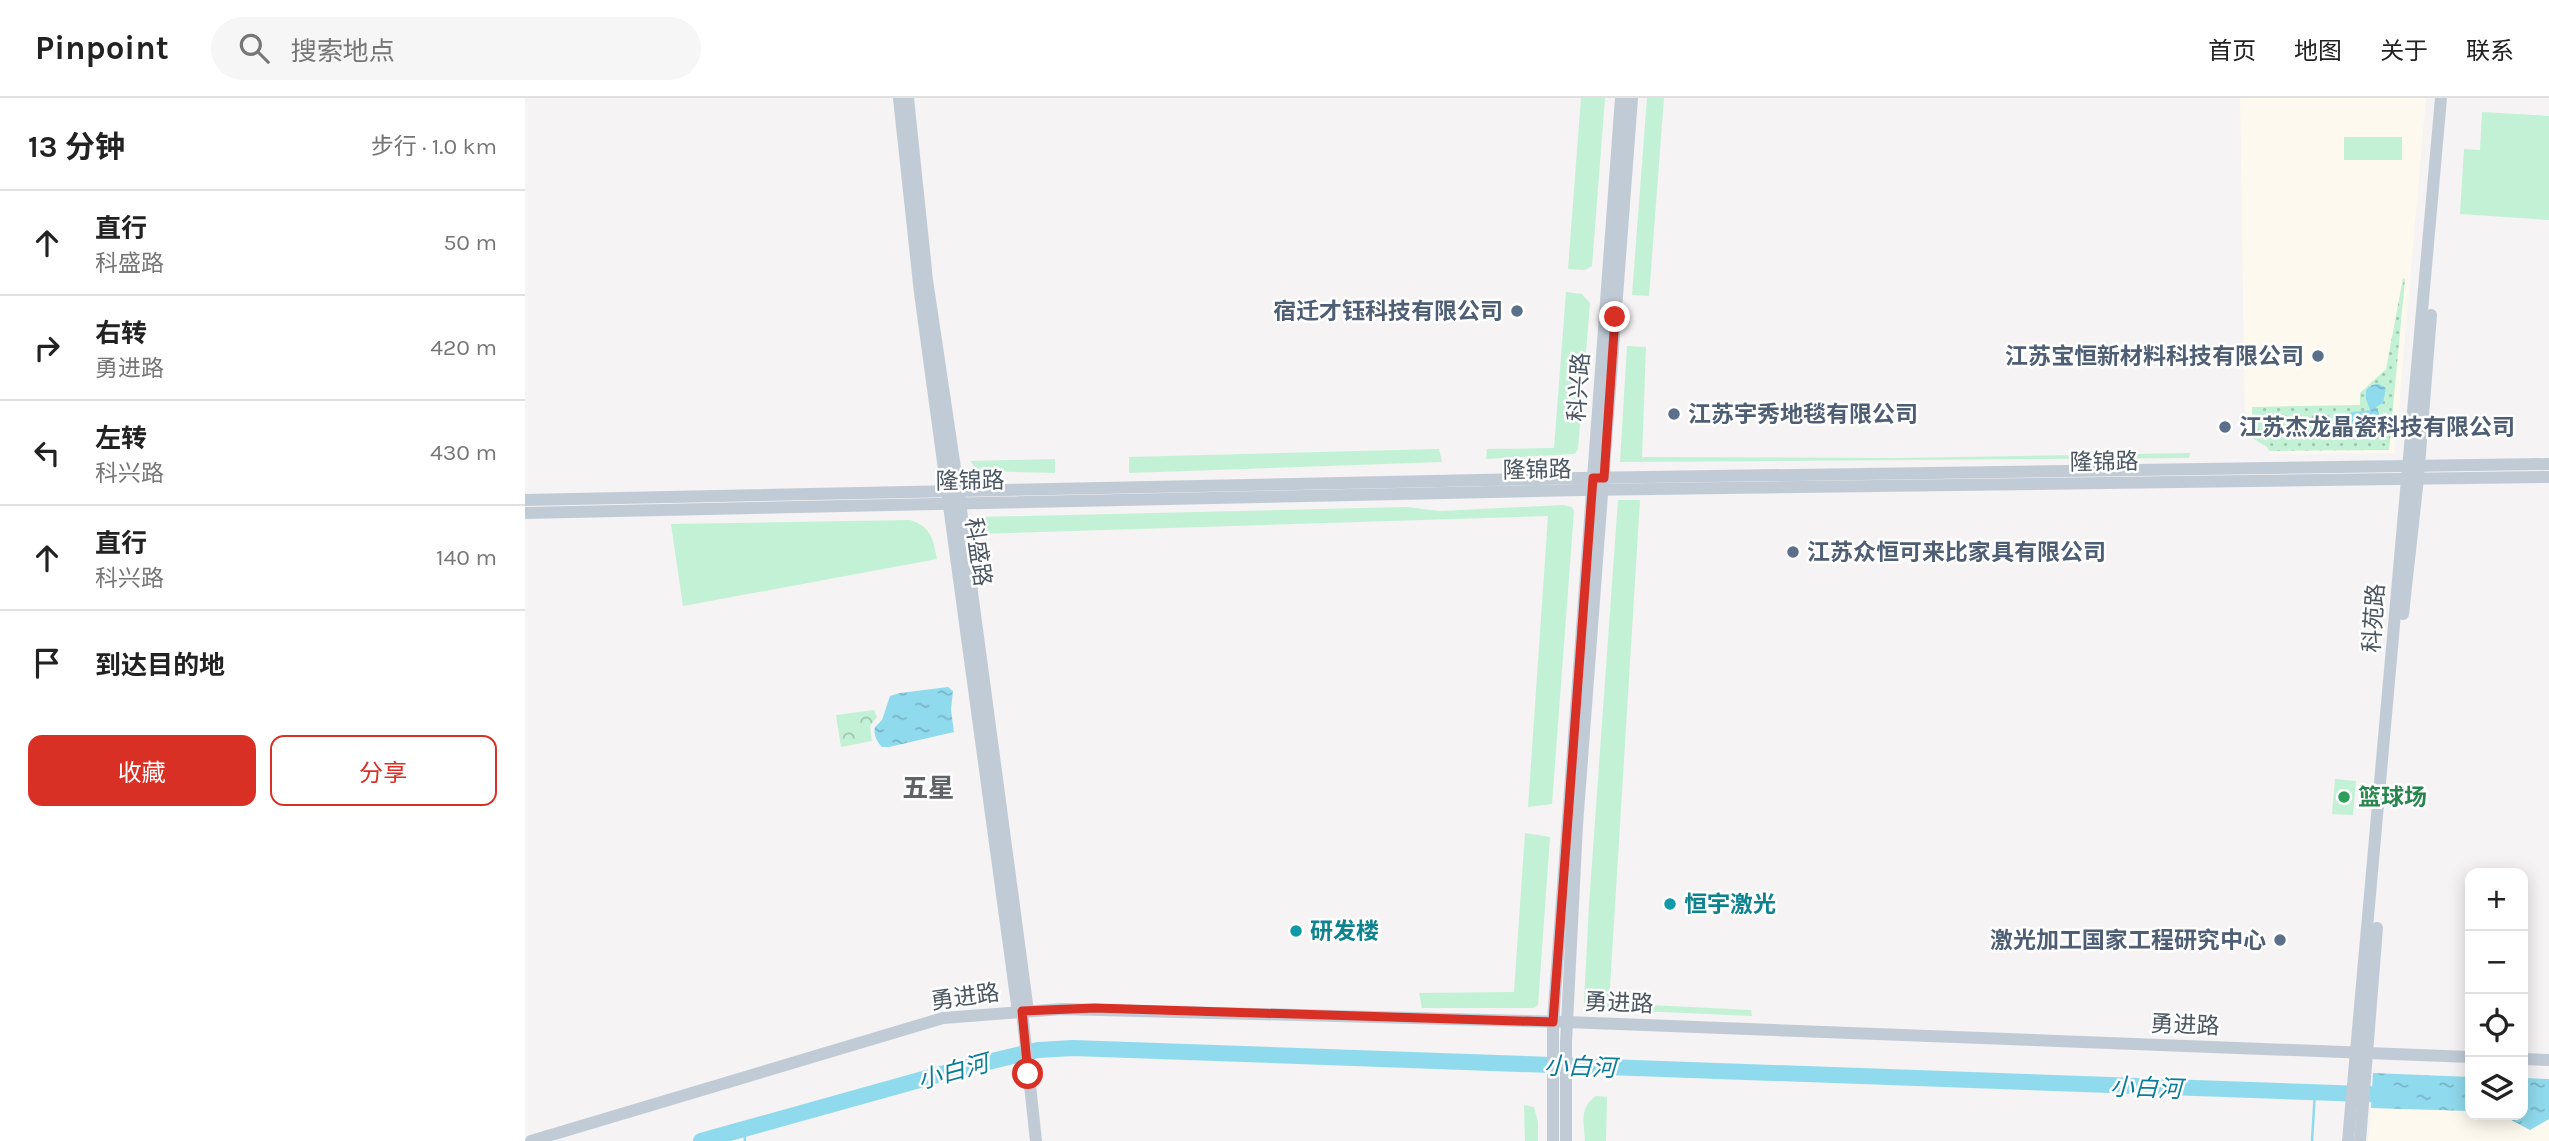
<!DOCTYPE html>
<html lang="zh">
<meta charset="utf-8">
<style>
body{margin:0;font-family:Karla,"Noto Sans SC",sans-serif;background:#f6f6f6;color:#222}
.controls{position:absolute;right:21px;bottom:21px;display:grid;overflow:hidden;border-radius:14px;box-shadow:0 4px 18px #0003}
.controls button{width:63px;height:63px;display:grid;place-items:center;padding:0;border:0;border-bottom:2px solid #e0e0e0;background:#fff;color:#222;font:35px sans-serif}
.stop{position:absolute;width:21px;height:21px;margin:-16px;border:5px solid #d93025;border-radius:50%;background:#fff}
.stop.end{background:#d93025;border-color:#fff;box-shadow:0 2px 7px #0008}
.list{margin:0;padding:0;list-style:none}
h2{display:flex;justify-content:space-between;align-items:center;height:91px;margin:0;padding:0 28px;font-size:30px}
h2 small{font-size:23px;font-weight:400;color:#767676}
.list li{display:grid;grid-template-columns:46px 1fr auto;gap:21px;align-items:center;box-sizing:border-box;height:105px;padding:0 28px;border-top:2px solid #e0e0e0}
.list b{display:block;font-size:26px;white-space:nowrap}
.list p{margin:0;font-size:23px;white-space:nowrap;color:#767676}
.list em{font-size:23px;font-style:normal;color:#767676}
.actions{display:flex;gap:14px;padding:21px 28px}
.actions a{flex:1;padding:16px 0;border:2px solid #d93025;border-radius:14px;text-align:center;font-size:24px;color:#d93025}
.actions .main{background:#d93025;color:#fff}
.icon{flex:none;width:38px;height:38px;fill:none;stroke:currentColor;stroke-width:2;stroke-linecap:round;stroke-linejoin:round}
.map{position:relative;flex:none;width:2024px;height:1043px;overflow:hidden}
header{display:flex;align-items:center;gap:42px;box-sizing:border-box;height:98px;padding:0 35px;background:#fff;border-bottom:2px solid #e0e0e0}
header strong{font-size:33px}
nav{display:flex;gap:38px;margin-inline-start:auto;font-size:24px}
.search{width:490px;height:63px;background:#f6f6f6;display:flex;align-items:center;gap:18px;box-sizing:border-box;padding:0 24px;border-radius:38px;color:#767676;font-size:26px}
main{display:flex}
aside{flex:1;background:#fff}
.map>svg:first-child{display:block}
.commercial{fill:#fdf9ef}
.grass{fill:#c3f1d5}
.park{fill:url(#park-crowns)}
.garden{fill:url(#garden-dots)}
.water{fill:url(#water-ripples)}
.lines{fill:none;stroke-linecap:round;stroke-linejoin:round}
.stream{stroke:#90daee;stroke-width:2.5}
.river{stroke:#90daee;stroke-width:16}
.secondary{stroke:#c1cbd6;stroke-width:12}
.route{stroke:#d93025;stroke-width:9}
.service-dot{fill:#5c6f8a;stroke:#fff;stroke-width:2.5}
.leisure-dot{fill:#2e9e5b;stroke:#fff;stroke-width:2.5}
.culture-dot{fill:#0f9aa8;stroke:#fff;stroke-width:2.5}
.labels{text-anchor:middle;dominant-baseline:central;stroke-width:5;stroke-linejoin:round;paint-order:stroke}
.service-label{font-size:23px;font-weight:bold;fill:#4e5e75;stroke:#fff;text-anchor:end}
.street-label{font-size:23px;fill:#4a5661;stroke:#fff}
.leisure-label{font-size:23px;font-weight:bold;fill:#27864d;stroke:#fff;text-anchor:start}
.culture-label{font-size:23px;font-weight:bold;fill:#0d838f;stroke:#fff;text-anchor:start}
.water-label{font-size:24px;font-style:italic;fill:#0c7c9b;stroke:#fff}
.quarter-label{font-size:26px;font-weight:bold;fill:#5f6368;stroke:#fff}
</style>
<header>
<strong>Pinpoint</strong>
<div class="search"><svg class="icon" aria-label="search" viewBox="0 0 24 24"><circle cx="10" cy="10" r="6"/><path d="M15 15l6 6"/></svg>搜索地点</div>
<nav><a>首页</a><a>地图</a><a>关于</a><a>联系</a></nav>
</header>
<main>
<aside>
<h2>13 分钟<small>步行 · 1.0 km</small></h2>
<ul class="list">
<li><svg class="icon" aria-label="ahead" viewBox="0 0 24 24"><path d="M12 20V5M6 11l6-6 6 6"/></svg><div><b>直行</b><p>科盛路</p></div><em>50 m</em></li>
<li><svg class="icon" aria-label="right" viewBox="0 0 24 24"><path d="M7 20v-9h11M14 6l5 5-5 5"/></svg><div><b>右转</b><p>勇进路</p></div><em>420 m</em></li>
<li><svg class="icon" aria-label="left" viewBox="0 0 24 24"><path d="M17 20v-9H6M10 6l-5 5 5 5"/></svg><div><b>左转</b><p>科兴路</p></div><em>430 m</em></li>
<li><svg class="icon" aria-label="ahead" viewBox="0 0 24 24"><path d="M12 20V5M6 11l6-6 6 6"/></svg><div><b>直行</b><p>科兴路</p></div><em>140 m</em></li>
<li><svg class="icon" aria-label="arrive" viewBox="0 0 24 24"><path d="M6 21V4h12l-3 4 3 4H6"/></svg><div><b>到达目的地</b></div></li>
</ul>
<div class="actions"><a class="main">收藏</a><a>分享</a></div>
</aside>
<div class="map">
<svg width="2024" height="1043" viewBox="0 0 2024 1043">
<defs>
<pattern id="park-crowns" width="20" height="18" patternUnits="userSpaceOnUse" patternTransform="scale(1.75)"><rect width="20" height="18" fill="#c3f1d5"/><path d="M2 6a3 3 0 1 1 6 0M12 15a3 3 0 1 1 6 0" fill="none" stroke="#a0c6b0"/></pattern>
<pattern id="garden-dots" width="8" height="8" patternUnits="userSpaceOnUse" patternTransform="scale(1.75)"><rect width="8" height="8" fill="#c3f1d5"/><path d="M2 2h.1M6 6h.1" fill="none" stroke="#a0c6b0" stroke-width="1.8" stroke-linecap="round"/></pattern>
<pattern id="water-ripples" width="26" height="14" patternUnits="userSpaceOnUse" patternTransform="scale(1.75)"><rect width="26" height="14" fill="#90daee"/><path d="M2 4q2-2 4 0t4 0M15 11q2-2 4 0t4 0" fill="none" stroke="#78b4c4"/></pattern>
</defs>
<rect width="100%" height="100%" fill="#f5f3f3"/>
<g class="commercial">
<path d="M1715,0H1901L1870,355L1745,356L1742,349L1720,336Z"/>
<path d="M1846,1010L1945,1013V1017H1977L2005,1032L2024,1021V1043H1843Z"/>
</g>
<g class="grass">
<path d="M1056,0H1080L1067,168L1060,172L1043,171Z"/>
<path d="M1122,0H1139L1124,198L1107,197Z"/>
<path d="M1957,14L2024,18V122L1935,116L1939,51L1955,52Z"/>
<rect x="1819" y="39" width="58" height="23"/>
<path d="M1041,194L1057,196L1065,205L1053,351L1050,356L961,361L962,351L1029,350Z"/>
<path d="M1102,248L1121,249L1117,359L1371,360L1665,355L1664,360L1095,364Z"/>
<path d="M914,351L917,364L604,375V359Z"/>
<path d="M530,361V375L454,373L445,363Z"/>
<path d="M1093,402H1115L1084,905L1226,912L1227,918L1070,911L1059,904L1064,807Z"/>
<path d="M1038,407L1047,409L1049,413L1027,706L1003,709L1023,418L453,436L450,448C447,437 443,427 455,419L881,409L915,413Z"/>
<path d="M385,422C406,429 408,440 412,461L158,508L146,426Z"/>
<path d="M1810,681L1831,683L1828,717L1807,716Z"/>
<path d="M1000,735L1025,739L1013,907L1008,910H897L894,895L989,894Z"/>
<path d="M1071,998L1082,999L1081,1043H1060C1059,1024 1054,1010 1071,998Z"/>
<path d="M999,1007L1009,1009L1013,1024V1043H1000Z"/>
</g>
<path class="park" d="M349,612L352,619L345,628L347,643L316,649L311,617Z"/>
<path class="garden" d="M1878,180L1880,181L1864,352L1744,353L1742,349L1727,340V309L1835,307V295L1861,271Z"/>
<g class="water">
<path d="M1854,286L1861,290L1858,305L1851,309L1856,320L1853,334L1841,341L1822,342C1819,337 1818,332 1818,326C1817,310 1834,315 1845,312L1841,301V292L1847,287Z"/>
<path d="M423,589L428,593L426,612L429,634L364,649H357C352,644 348,636 350,629L357,622L365,598L375,595Z"/>
<path d="M1848,975L1945,979V1013L1846,1010Z"/>
<path d="M1998,980L2024,981V1021L2005,1032L1977,1017H1998Z"/>
</g>
<g class="lines">
<g class="stream">
<path d="M219,1031L220,1043"/>
<path d="M1787,1043L1790,993"/>
</g>
<path class="river" d="M176,1043L434,971L513,952L548,950L1868,997"/>
<g class="secondary">
<path d="M374,0L395,195L493,914"/>
<path d="M383,0L402,182L435,404L503,913"/>
<path d="M0,402L1055,380L2024,366"/>
<path d="M0,415L1056,392L2024,379"/>
<path d="M1878,516L1893,380L1906,217"/>
<path d="M497,913L511,1043"/>
<path d="M1998,961L2024,962"/>
<path d="M6,1043L418,920L537,911L1042,924L1945,959"/>
<path d="M1028,1043V924L1096,0"/>
<path d="M1041,1043V944L1052,727L1107,0"/>
<path d="M1823,1043L1916,0"/>
<path d="M1835,1043L1852,830"/>
</g>
</g>
<g class="lines">
<path class="route" d="M503,976L497,913L570,910L1028,924L1068,380H1079L1090,219"/>
</g>
<g class="service-dot">
<circle cx="992" cy="213" r="7"/>
<circle cx="1793" cy="258" r="7"/>
<circle cx="1149" cy="316" r="7"/>
<circle cx="1700" cy="329" r="7"/>
<circle cx="1268" cy="454" r="7"/>
<circle cx="1755" cy="842" r="7"/>
</g>
<circle class="leisure-dot" cx="1819" cy="699" r="7"/>
<g class="culture-dot">
<circle cx="1145" cy="806" r="7"/>
<circle cx="771" cy="833" r="7"/>
</g>
<g class="labels">
<g class="service-label">
<text x="978" y="213">宿迁才钰科技有限公司</text>
<text x="1779" y="258">江苏宝恒新材料科技有限公司</text>
<text x="1163" y="316" text-anchor="start">江苏宇秀地毯有限公司</text>
<text x="1714" y="329" text-anchor="start">江苏杰龙晶瓷科技有限公司</text>
<text x="1282" y="454" text-anchor="start">江苏众恒可来比家具有限公司</text>
<text x="1741" y="842">激光加工国家工程研究中心</text>
</g>
<g class="street-label">
<text transform="translate(1054 289) rotate(-86)">科兴路</text>
<text transform="translate(1579 364) rotate(-1)">隆锦路</text>
<text transform="translate(1012 372) rotate(-1)">隆锦路</text>
<text transform="translate(445 383) rotate(-1)">隆锦路</text>
<text transform="translate(453 454) rotate(82)">科盛路</text>
<text transform="translate(1849 520) rotate(-86)">科苑路</text>
<text transform="translate(440 899) rotate(-8)">勇进路</text>
<text transform="translate(1094 905) rotate(2)">勇进路</text>
<text transform="translate(1660 927) rotate(2)">勇进路</text>
</g>
<g class="leisure-label">
<text x="1833" y="699">篮球场</text>
</g>
<g class="culture-label">
<text x="1159" y="806">恒宇激光</text>
<text x="785" y="833">研发楼</text>
</g>
<g class="water-label">
<text transform="translate(1055 969) rotate(2)">小白河</text>
<text transform="translate(428 974) rotate(-15)">小白河</text>
<text transform="translate(1621 990) rotate(2)">小白河</text>
</g>
<g class="quarter-label">
<text x="403" y="690">五星</text>
</g>
</g>
</svg>
<div class="controls">
<button>+</button>
<button>−</button>
<button><svg class="icon" aria-label="locate" viewBox="0 0 24 24"><circle cx="12" cy="12" r="6"/><path d="M12 2v4M12 18v4M2 12h4M18 12h4"/></svg></button>
<button><svg class="icon" aria-label="layers" viewBox="0 0 24 24"><path d="M12 4l9 5-9 5-9-5zM3 14l9 5 9-5"/></svg></button>
</div>
<div class="stop" style="left:503px;top:976px"></div>
<div class="stop end" style="left:1090px;top:219px"></div>
</div>
</main>
